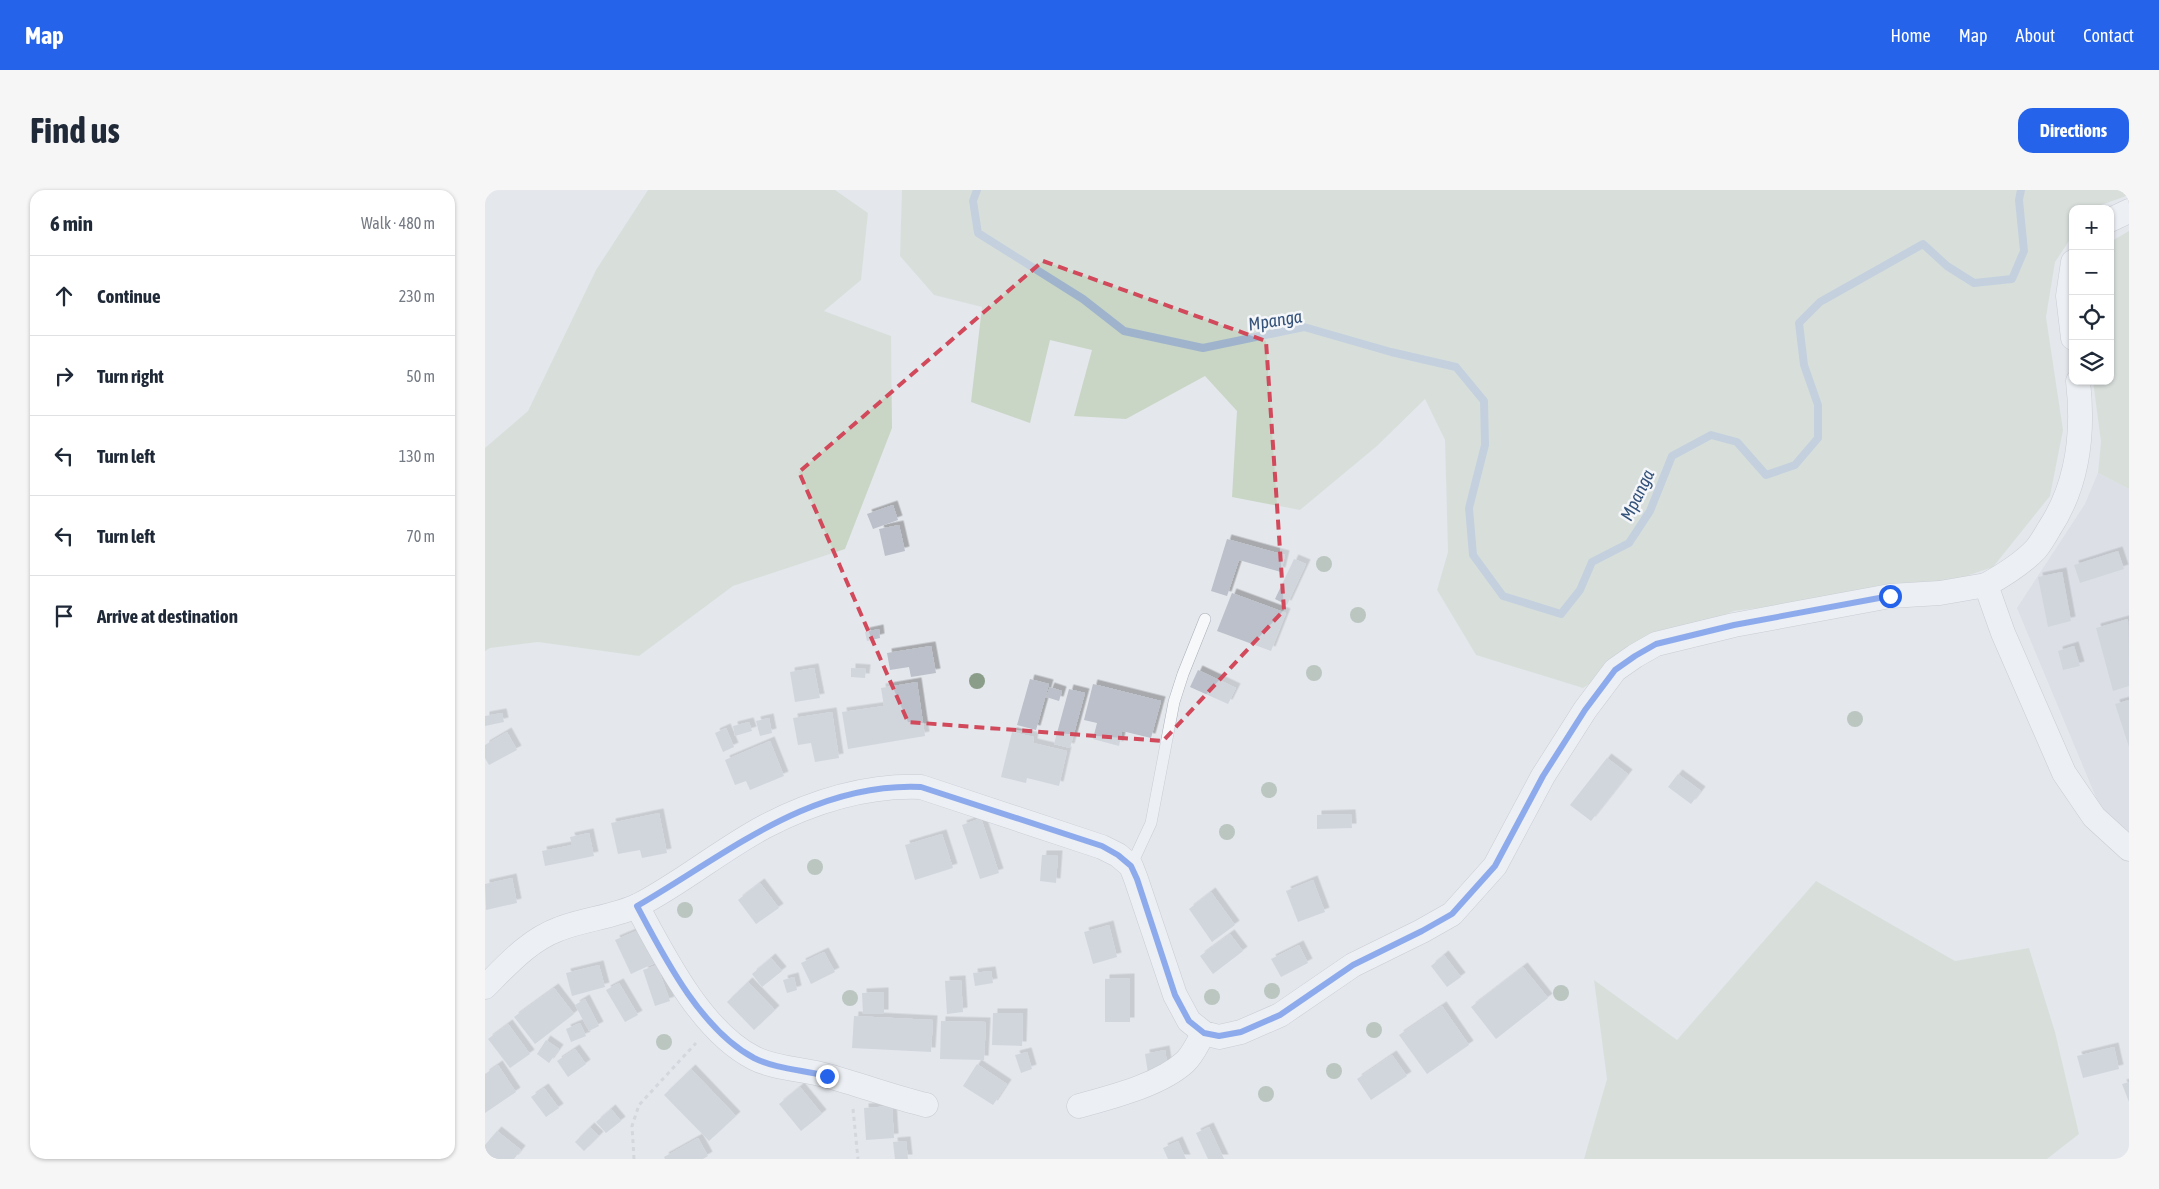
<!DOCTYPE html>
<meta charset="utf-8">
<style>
body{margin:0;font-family:"Asap Condensed",sans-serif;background:#f6f6f7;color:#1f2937}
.controls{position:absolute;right:15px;top:15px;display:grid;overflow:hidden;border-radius:10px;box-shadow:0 1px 4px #0004}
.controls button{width:45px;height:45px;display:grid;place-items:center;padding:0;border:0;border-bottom:1px solid #e0e1e3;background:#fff;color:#1f2937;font:25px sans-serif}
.stop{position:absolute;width:15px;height:15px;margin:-11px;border:4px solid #2563eb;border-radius:50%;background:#fff}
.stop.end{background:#2563eb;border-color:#fff;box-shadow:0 1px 5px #0008}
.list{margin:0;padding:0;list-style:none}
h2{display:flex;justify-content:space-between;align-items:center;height:65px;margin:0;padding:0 20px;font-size:21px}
h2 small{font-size:16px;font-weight:400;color:#747a83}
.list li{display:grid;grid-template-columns:32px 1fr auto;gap:15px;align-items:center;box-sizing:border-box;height:80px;padding:0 20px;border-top:1px solid #e0e1e3}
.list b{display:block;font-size:19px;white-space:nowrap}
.list em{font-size:16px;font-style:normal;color:#747a83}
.icon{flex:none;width:28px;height:28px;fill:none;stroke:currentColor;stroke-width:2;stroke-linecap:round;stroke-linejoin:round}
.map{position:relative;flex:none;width:1644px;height:969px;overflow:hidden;border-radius:15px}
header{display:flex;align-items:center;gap:30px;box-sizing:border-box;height:70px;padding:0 25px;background:#2563eb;color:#fff}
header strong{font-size:24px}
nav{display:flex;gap:28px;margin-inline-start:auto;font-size:18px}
.intro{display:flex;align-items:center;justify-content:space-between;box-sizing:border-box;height:120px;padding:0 30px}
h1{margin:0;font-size:35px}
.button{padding:12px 22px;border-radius:15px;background:#2563eb;color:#fff;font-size:18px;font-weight:700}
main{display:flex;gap:30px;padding:0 30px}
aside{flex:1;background:#fff;border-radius:15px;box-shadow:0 1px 4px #0004}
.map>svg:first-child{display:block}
.built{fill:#d2d6de}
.green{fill:#c9d6c5}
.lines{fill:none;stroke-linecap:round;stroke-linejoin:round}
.stream{stroke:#9fb4cc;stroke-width:8}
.building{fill:#bbc0ca;filter:url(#shadow)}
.service-casing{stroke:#a9aeb7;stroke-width:12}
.minor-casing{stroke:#a9aeb7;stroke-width:25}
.path{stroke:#c2c5cb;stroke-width:3;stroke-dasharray:4 4;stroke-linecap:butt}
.service{stroke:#f7f8fa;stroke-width:11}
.minor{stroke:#f7f8fa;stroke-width:24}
.tree{fill:#899d89}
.route{stroke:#2563eb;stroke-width:6}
.marked{fill:none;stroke:#d1495b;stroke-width:4;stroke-dasharray:10 6;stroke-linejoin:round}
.labels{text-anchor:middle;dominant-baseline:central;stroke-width:5;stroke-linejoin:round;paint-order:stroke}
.water-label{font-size:18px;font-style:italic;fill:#34527a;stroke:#f4f6f9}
</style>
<header>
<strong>Map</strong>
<nav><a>Home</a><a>Map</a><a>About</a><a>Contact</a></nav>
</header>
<div class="intro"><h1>Find us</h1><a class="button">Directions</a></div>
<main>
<aside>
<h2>6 min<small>Walk · 480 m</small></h2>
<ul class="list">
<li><svg class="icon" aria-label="ahead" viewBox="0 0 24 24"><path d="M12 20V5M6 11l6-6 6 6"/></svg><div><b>Continue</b></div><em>230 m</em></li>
<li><svg class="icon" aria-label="right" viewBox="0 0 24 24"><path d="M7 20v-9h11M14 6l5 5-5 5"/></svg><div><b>Turn right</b></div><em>50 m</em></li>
<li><svg class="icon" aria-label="left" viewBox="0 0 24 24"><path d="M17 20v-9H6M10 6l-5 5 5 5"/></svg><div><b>Turn left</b></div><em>130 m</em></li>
<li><svg class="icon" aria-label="left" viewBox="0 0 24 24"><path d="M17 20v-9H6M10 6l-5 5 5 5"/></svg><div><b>Turn left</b></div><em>70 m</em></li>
<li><svg class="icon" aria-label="arrive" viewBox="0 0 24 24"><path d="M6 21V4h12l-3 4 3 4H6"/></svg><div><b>Arrive at destination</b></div></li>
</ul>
</aside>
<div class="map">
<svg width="1644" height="969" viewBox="0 0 1644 969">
<defs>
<filter id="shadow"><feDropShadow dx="4.5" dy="-4.5" stdDeviation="0" flood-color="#0004"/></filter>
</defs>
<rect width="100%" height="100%" fill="#e4e7ec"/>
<path class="built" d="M1613,283L1644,299V643L1618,624L1532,418L1600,314Z"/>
<g class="green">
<path d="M163,0H350L383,23L376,90L339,121L406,146L407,238L360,359L248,396L154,466L53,452L5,458L0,461V258L43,221L111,80Z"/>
<path d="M417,0H1644V5L1605,19H1588V45L1570,72L1561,127L1578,240L1565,306L1508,377L1461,393L1249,421L1170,452L1098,498L991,465L952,400L963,362L960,250L940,209L892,256L815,320L747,307L752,221L720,186L641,229L589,226L607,160L565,150L545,233L486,212L497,117L449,105L415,66Z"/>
<path d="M1644,41V299L1613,283L1616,252L1608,191H1625V52Z"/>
<path d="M1331,691L1470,771L1544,758L1570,842L1594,944L1562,969H1099L1122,889L1109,790L1192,850Z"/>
</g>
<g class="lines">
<path class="stream" d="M492,0L488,11L493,43L598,109L639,141L718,158L819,137L906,162L971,177L999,211L1000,255L984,318L988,365L1018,406L1076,424L1095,400L1107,372L1144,353L1165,321L1187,266L1226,245L1252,252L1281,285L1310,275L1333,248V215L1319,175L1314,133L1335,112L1438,54L1462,76L1489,93L1527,89L1539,61L1534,10L1536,0"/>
</g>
<g class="building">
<path d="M408,315L413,330L388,339L382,324Z"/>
<path d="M414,335L420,361L400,366L394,339Z"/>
<path d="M742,349L800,365L796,382L754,370L742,406L726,401Z"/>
<path d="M1633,361L1639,379L1595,393L1589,375Z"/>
<path d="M809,369L821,374L802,415L790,409Z"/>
<path d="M1577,382L1586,431L1563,437L1553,387Z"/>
<path d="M747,403L801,423L786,461L732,441Z"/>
<path d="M1643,429L1644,496L1628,501L1611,438Z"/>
<path d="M394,439L395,448L382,451L380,442Z"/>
<path d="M446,456L451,483L426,487L424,477L405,480L402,463Z"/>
<path d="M1589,456L1595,476L1578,480L1573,461Z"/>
<path d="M329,478L335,508L310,512L305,482Z"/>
<path d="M366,478L381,479L380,488L366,487Z"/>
<path d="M713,480L751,498L743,514L705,497Z"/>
<path d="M545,489L564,494L551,540L532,535Z"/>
<path d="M432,492L440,546L363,559L357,522L399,516L396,498Z"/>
<path d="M608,494L676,511L666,548L637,541L634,556L608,549L612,533L599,530Z"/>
<path d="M565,497L577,501L574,511L561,507Z"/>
<path d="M584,499L600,503L585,558L569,554Z"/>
<path d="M1644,510V557L1630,514Z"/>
<path d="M347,522L354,568L330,572L326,553L313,555L308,528Z"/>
<path d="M17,523L19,532L0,536V526Z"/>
<path d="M284,528L287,543L275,546L271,531Z"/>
<path d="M264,532L267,541L250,546L248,536Z"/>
<path d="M241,538L249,557L238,562L230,543Z"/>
<path d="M22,542L32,560L4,575L0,568V555Z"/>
<path d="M527,542L549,547L548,553L582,561L574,596L542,588L541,593L516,587Z"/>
<path d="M285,551L299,586L265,600L261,591L250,595L240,570Z"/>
<path d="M1122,568L1143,584L1106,631L1085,615Z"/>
<path d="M1193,584L1216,601L1206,614L1183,597Z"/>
<path d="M174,623L182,663L157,668L155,660L133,664L126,633Z"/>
<path d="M866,624L867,638L832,639V625Z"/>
<path d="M496,628L514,683L495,689L477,635Z"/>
<path d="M104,643L109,666L60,676L57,661L87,655L85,647Z"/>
<path d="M457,644L468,678L430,690L420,655Z"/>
<path d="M557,665H573L571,693L555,691Z"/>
<path d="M27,688L32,713L1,720L0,694Z"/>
<path d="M828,690L840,722L813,732L801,701Z"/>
<path d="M275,693L294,718L271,734L253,710Z"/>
<path d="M726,702L750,735L727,752L704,719Z"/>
<path d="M624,735L632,767L608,774L599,742Z"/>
<path d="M156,739L172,772L146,784L130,750Z"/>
<path d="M745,744L758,761L728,784L715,766Z"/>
<path d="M814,755L823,773L796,787L786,769Z"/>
<path d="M339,762L350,782L326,794L316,773Z"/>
<path d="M959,765L976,787L962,797L946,776Z"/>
<path d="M286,768L297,781L277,797L267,784Z"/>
<path d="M114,775L120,797L87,806L81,783Z"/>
<path d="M172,775L185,811L170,816L158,780Z"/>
<path d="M1038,777L1063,808L1011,849L986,817Z"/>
<path d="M506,781L508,793L490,796L488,783Z"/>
<path d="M309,787L312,800L302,803L298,790Z"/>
<path d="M645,788V832H620V789Z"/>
<path d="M476,790L478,822L462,824L460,791Z"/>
<path d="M263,792L290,820L269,840L242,812Z"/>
<path d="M134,793L153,825L140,832L121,800Z"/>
<path d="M69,798L89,824L50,854L29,827Z"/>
<path d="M399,802V824H378L377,803Z"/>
<path d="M100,809L114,836L104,841L90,815Z"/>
<path d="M957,816L984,855L942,884L914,845Z"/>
<path d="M508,823H538L537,856L507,855Z"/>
<path d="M369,826L448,830L446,862L367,858Z"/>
<path d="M456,831L501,832L499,870L455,869Z"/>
<path d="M95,833L101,846L86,852L81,839Z"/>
<path d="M23,834L45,864L25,878L3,849Z"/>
<path d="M61,850L74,859L64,873L52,864Z"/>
<path d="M1629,857L1634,879L1598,888L1592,866Z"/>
<path d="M90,859L101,874L83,887L72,871Z"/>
<path d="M680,860L683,879L663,883L660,864Z"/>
<path d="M542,862L547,879L536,883L530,865Z"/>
<path d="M907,865L922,886L886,910L872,889Z"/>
<path d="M492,874L522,894L508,915L478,896Z"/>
<path d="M13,875L31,902L0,923V884Z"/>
<path d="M206,879L251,926L224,951L179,905Z"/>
<path d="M1644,892V912L1637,894Z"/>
<path d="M315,897L337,924L316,941L294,914Z"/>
<path d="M59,898L74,918L61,927L46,907Z"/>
<path d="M407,916L409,948L381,950L379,918Z"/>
<path d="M126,919L136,931L121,943L111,932Z"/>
<path d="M105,937L114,946L99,961L90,952Z"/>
<path d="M724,937L739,969H723L711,943Z"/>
<path d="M12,941L36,960L29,969H7L0,963V955Z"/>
<path d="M213,948L223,966L218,969H180L179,967Z"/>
<path d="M421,951L423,969H410L408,952Z"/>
<path d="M693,951L701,969H683L678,958Z"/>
</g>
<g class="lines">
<g class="service-casing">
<path id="service" d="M646,676L666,633L689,512L698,484L720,429"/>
</g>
<g class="minor-casing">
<g id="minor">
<path d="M1625,30L1644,21"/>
<path d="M1588,72L1583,106L1588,148"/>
<path d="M1593,191C1599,243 1593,295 1564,339C1560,346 1556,353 1551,359C1537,374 1519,385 1501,395L1518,443L1579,583L1609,627L1644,659"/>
<path d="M152,716C179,766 216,841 269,868C291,879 319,879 343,886C376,895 408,907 441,915"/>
<path d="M0,797C22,775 44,750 74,739C99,729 129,727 154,715C198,692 236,660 279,637C327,612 382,595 436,597L617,657L633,665L646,676L651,689L690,805L704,831L719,843L734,847L756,842L795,825L868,775L937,741L967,724L1010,676L1058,586L1100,520L1130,480L1150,466L1171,454L1249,435L1405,406L1455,403L1501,395"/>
<path d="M594,916C626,907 675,895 700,872C708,865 713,852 719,843"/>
</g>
</g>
<g class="path">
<path d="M368,919L373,969"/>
<path d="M149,969L147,936L154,915L211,853"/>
</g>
<use href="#service" class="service"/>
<use href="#minor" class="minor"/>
</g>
<g class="tree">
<circle cx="839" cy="374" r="8"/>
<circle cx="873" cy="425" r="8"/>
<circle cx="829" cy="483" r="8"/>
<circle cx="492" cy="491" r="8"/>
<circle cx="1370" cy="529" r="8"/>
<circle cx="784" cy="600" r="8"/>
<circle cx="742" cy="642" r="8"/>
<circle cx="330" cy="677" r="8"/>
<circle cx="200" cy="720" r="8"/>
<circle cx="787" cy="801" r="8"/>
<circle cx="1076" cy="803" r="8"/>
<circle cx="727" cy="807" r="8"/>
<circle cx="365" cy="808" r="8"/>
<circle cx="889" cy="840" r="8"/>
<circle cx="179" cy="852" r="8"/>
<circle cx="849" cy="881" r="8"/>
<circle cx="781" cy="904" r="8"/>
</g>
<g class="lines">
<path class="route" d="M342,886C319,880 291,879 269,868C216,840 179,767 152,716C242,664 326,592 436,597L617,656L633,665L646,676L652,689L690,805L704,831L719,843L734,846L756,842L795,825L868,775L937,741L967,724L1010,676L1058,586L1100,520L1130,480L1150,466L1171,454L1249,435L1405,406"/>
</g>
<path d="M0 0H1644V969H0ZM558,71L781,151L799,420L678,551L423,532L314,282Z" fill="#e4e7ec" fill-opacity=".55" fill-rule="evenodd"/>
<path class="marked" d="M558,71L781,151L799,420L678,551L423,532L314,282Z"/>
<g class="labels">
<g class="water-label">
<text transform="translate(790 130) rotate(-9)">Mpanga</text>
<text transform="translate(1152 305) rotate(-64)">Mpanga</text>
</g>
</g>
</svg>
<div class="controls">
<button>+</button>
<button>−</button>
<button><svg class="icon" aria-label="locate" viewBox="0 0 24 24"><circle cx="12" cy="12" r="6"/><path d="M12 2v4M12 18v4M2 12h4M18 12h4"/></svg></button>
<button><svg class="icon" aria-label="layers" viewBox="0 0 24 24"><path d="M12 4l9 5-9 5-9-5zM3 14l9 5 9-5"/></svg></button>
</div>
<div class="stop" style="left:1405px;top:406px"></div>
<div class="stop end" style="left:342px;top:886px"></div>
</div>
</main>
